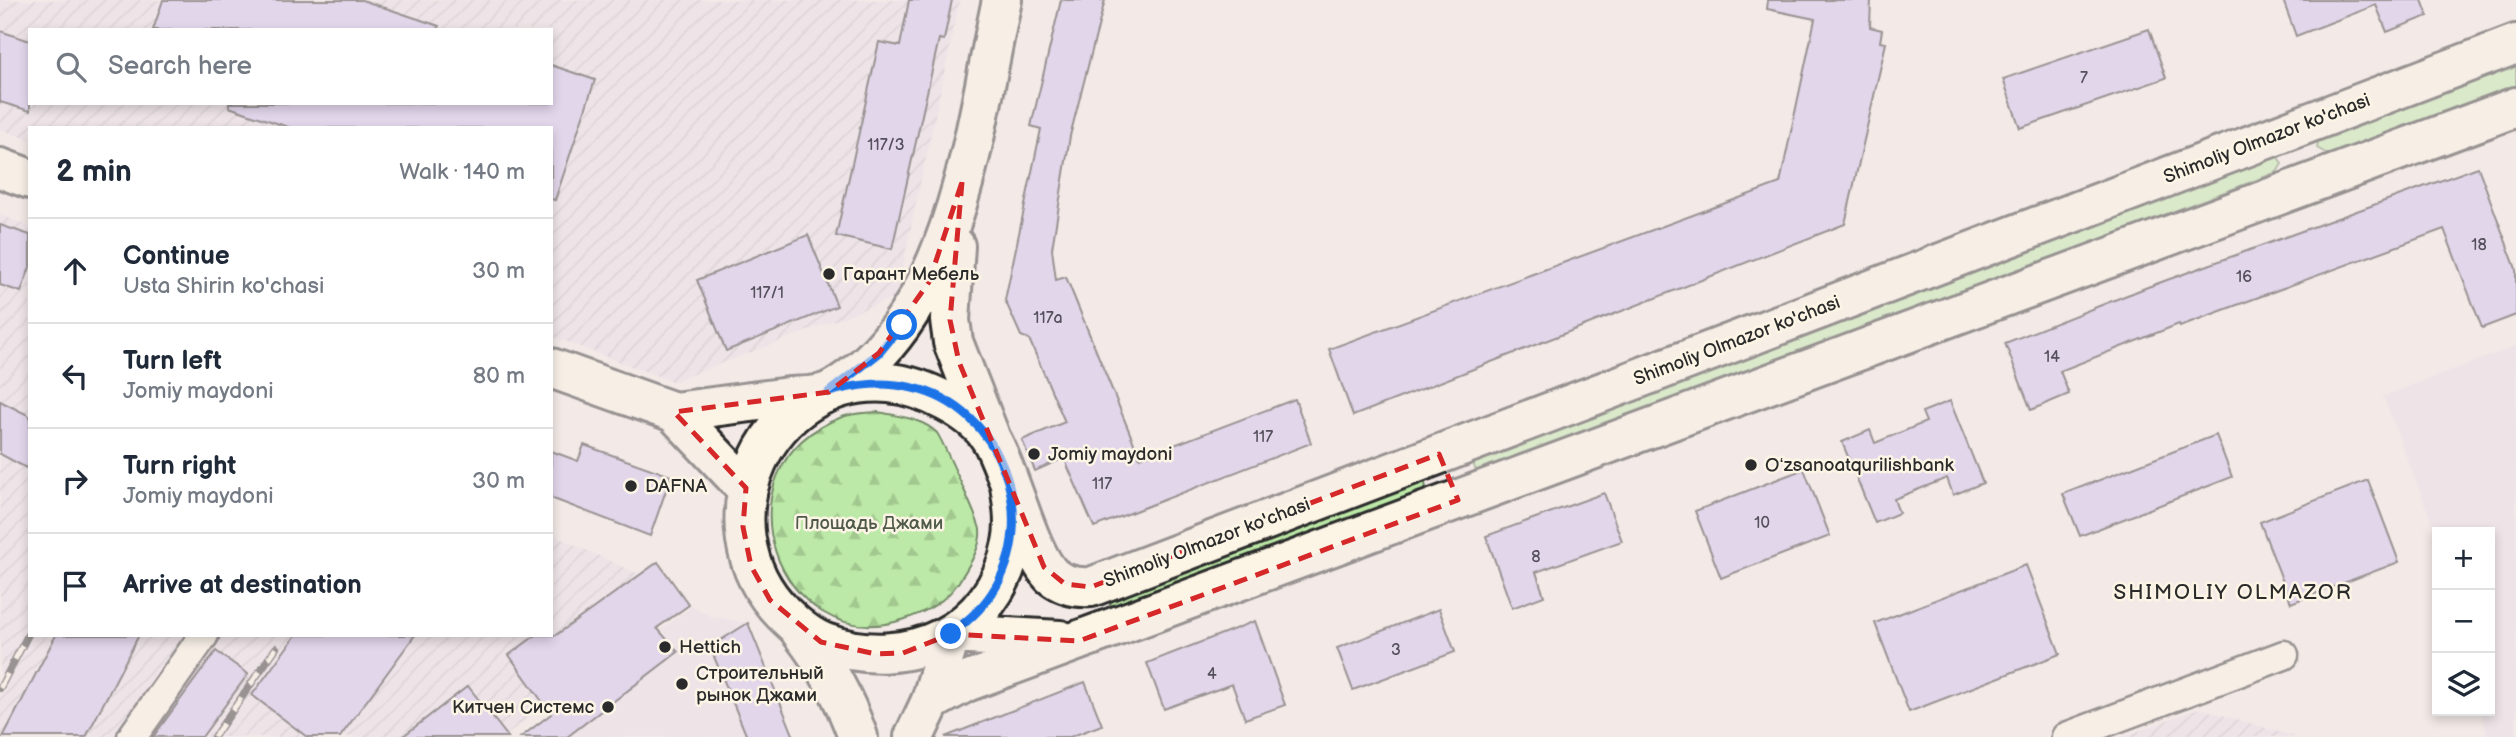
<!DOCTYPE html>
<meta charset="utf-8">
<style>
body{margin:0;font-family:"Balsamiq Sans",sans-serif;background:#f6f6f7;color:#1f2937}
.controls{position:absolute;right:21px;bottom:21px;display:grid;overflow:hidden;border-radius:0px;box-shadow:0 4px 10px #0003}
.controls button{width:63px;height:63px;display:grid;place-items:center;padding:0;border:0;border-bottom:2px solid #e0e1e3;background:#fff;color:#1f2937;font:35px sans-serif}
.stop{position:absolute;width:21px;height:21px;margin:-16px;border:5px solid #1a73e8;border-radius:50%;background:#fff}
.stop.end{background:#1a73e8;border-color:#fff;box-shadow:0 2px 7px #0008}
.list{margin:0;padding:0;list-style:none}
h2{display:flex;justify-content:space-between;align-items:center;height:91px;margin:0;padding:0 28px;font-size:30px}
h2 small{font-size:23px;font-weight:400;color:#747a83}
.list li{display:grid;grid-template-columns:46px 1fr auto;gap:21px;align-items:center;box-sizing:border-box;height:105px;padding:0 28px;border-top:2px solid #e0e1e3}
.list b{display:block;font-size:26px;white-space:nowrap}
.list p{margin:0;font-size:23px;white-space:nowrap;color:#747a83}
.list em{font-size:23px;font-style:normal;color:#747a83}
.icon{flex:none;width:38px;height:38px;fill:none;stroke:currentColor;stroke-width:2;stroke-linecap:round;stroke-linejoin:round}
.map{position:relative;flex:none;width:2516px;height:737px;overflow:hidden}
.search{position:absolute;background:#fff;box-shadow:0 4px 10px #0003;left:28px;top:28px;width:525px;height:77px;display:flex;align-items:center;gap:18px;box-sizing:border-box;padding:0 24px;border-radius:0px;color:#747a83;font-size:26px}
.panel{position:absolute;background:#fff;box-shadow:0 4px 10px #0003;left:28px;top:126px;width:525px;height:511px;border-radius:0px}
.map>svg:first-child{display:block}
.built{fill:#e8dde9}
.industrial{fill:url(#industrial-furrows);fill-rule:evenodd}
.green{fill:#bce9a7;stroke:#748a69;stroke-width:2}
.forest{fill:url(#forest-firs);stroke:#748a69;stroke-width:2}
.building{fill:#cebeef;stroke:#2b2b2b;stroke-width:2}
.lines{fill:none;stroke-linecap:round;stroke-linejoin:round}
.street-casing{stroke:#2b2b2b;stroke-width:33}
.secondary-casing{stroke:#2b2b2b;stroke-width:44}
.street{stroke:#fcf5e5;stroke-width:28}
.secondary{stroke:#fcf5e5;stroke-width:38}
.rail-casing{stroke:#2b2b2b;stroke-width:8}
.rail{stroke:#fcf5e5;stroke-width:5;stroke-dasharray:16;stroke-linecap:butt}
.route{stroke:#1a73e8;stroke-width:9}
.marked{fill:none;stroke:#d62828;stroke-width:5;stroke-dasharray:14 9;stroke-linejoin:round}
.poi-dot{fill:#2b2b2b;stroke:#fcf5e5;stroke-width:2.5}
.labels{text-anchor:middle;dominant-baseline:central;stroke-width:5;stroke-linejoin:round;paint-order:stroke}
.number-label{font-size:16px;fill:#54505c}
.street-label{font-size:19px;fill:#2b2b2b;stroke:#fcf5e5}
.poi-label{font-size:19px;fill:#2b2b2b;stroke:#fcf5e5;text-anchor:start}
.park-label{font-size:19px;fill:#4f5a4a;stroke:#fcf5e5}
.neighbourhood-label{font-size:21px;letter-spacing:2px;fill:#2b2b2b;stroke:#fcf5e5}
</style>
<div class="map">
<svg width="2516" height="737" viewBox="0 0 2516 737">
<defs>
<pattern id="industrial-furrows" width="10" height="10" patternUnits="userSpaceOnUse" patternTransform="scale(1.75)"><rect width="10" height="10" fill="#e8dde9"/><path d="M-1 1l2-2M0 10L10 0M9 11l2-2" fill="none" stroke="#c7bec8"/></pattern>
<pattern id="forest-firs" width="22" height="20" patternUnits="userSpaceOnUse" patternTransform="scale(1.75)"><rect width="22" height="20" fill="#bce9a7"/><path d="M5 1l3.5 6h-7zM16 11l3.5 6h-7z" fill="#a2c890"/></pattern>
</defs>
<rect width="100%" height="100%" fill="#f3eae7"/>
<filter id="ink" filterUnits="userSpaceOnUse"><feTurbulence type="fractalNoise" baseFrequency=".0143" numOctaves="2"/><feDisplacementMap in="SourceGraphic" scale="14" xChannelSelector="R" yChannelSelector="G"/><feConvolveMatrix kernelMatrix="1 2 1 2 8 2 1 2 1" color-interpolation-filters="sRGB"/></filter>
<g filter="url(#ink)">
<g class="built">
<path d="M2516,346V737H2488L2481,711H2490V532H2437V536L2383,396Z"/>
<path d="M692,606L710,616L748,623L794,737H521Z"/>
</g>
<g class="industrial">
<path d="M0,0H960L896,297L673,382L551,336V128H30V140L0,129ZM30,30H551V103H30Z"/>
<path d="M0,215L30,226V635H551V534L685,595L504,737H0Z"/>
<path d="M2199,708L2296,737H2122Z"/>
</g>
<g class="green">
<path d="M2516,62V86L2329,155L2317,148L2319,137Z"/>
<path d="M2277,155L2282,164L2277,172L1478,476L1471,458Z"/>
<path d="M1424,480L1427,491L1113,612L1108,596Z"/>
</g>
<path class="forest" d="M878,412C897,416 922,418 937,433C941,438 980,523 980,530C982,547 967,569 958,583C945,602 925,613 902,620C779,659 708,467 842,417C853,413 867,413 878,412Z"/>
<g class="building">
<path d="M163,0H362L439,26L438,30H153Z"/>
<path d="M909,0H952L944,40L939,39L892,249L836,236L879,42L900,46Z"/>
<path d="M1061,0H1105L1070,136L1052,249L1056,280L1066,277L1140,458L1295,399L1311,443L1094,527L1064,458L1035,471L1022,440L1065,422L1029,339L1021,336L1005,300L1041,129L1031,126Z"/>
<path d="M1768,0H1871L1870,27L1882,30L1880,42L1886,43L1845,224L1353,416L1329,349L1780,183L1815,19L1767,9Z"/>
<path d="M2283,0H2422L2428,16L2387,32L2376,5L2296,36Z"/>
<path d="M2149,29L2166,78L2020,128L2003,79Z"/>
<path d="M0,31L30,41V111L0,102Z"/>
<path d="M551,65L595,80L555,200L551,199V128H291L229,107V103H551Z"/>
<path d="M2478,167L2516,269V315L2482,328L2444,229L2180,326L2179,324L2060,371L2069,394L2031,410L2005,343L2145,288Z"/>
<path d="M0,225L30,235V267L21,292L0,285Z"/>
<path d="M808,235L837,306L726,351L697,280Z"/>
<path d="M0,401L30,416V470L0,454Z"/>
<path d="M1950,401L1983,483L1953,495L1947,478L1894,499L1899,513L1875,523L1842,442L1870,430L1875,443L1926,422L1922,412Z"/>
<path d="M2216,435L2232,477L2080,536L2063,494Z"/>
<path d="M584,445L671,476L650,536L551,498V451L578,461Z"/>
<path d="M1804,469L1830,536L1721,578L1695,511Z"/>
<path d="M2368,480L2399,562L2291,603L2260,522Z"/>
<path d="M1604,493L1622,541L1536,572L1544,596L1512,608L1486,536Z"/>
<path d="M658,562L689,605L657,628L678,652L567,737H521L551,714L509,655L536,635H556Z"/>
<path d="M2026,565L2060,654L1909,712L1875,623Z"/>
<path d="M1439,609L1455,652L1353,690L1337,648Z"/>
<path d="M1255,621L1285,705L1245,719L1232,684L1164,709L1147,663Z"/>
<path d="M748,623L794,737H747L710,647Z"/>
<path d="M56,635H139L86,737H3Z"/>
<path d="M296,635H415L340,737H307L252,695Z"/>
<path d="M216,651L248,674L202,737H153Z"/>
<path d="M1085,682L1102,725L1070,737H945Z"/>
<path d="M468,686L508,737H402Z"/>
</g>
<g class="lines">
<g class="street-casing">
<g id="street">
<path d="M132,737L204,635"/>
<path d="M2066,737L2284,655"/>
</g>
</g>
<g class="secondary-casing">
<g id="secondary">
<path d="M0,168L30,179"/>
<path d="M955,246L950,320L953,342L989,434"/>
<path d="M551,368L674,412L746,488"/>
<path d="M674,412C712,407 751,402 789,397C801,396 820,397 831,391C957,318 974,128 1002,0"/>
<path d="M1010,485C1013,504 1016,524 1012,543C995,632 908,673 825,643C808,637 795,625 783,613C697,526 765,373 889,383C922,386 975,411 992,441C1010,473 1029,554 1052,576C1064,586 1077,588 1091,587L2516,44"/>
<path d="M801,632C827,665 844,697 858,737"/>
<path d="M931,701L966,682L2516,107"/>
<path d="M914,737L931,701L951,634L1060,640"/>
</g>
</g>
<use href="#street" class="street"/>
<use href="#secondary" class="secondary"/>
<g class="rail-casing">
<g id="rail">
<path d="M0,688L30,631"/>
<path d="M214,737L276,648"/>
</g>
</g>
<use href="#rail" class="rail"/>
</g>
</g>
<g class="lines" filter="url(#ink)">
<path class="route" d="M902,325L879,353L829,392C858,384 883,381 913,388C1002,408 1041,519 992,593C981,610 966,622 951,634"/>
</g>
<path d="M0 0H2516V737H0ZM962,182L950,320L959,362L1044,567L1065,584L1091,587L1439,454L1458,500L1079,641L951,634L903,653L876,654L821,642L770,600L751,566L743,527L746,488L674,412L829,392L879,353L929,282Z" fill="#f3eae7" fill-opacity=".55" fill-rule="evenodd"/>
<path class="marked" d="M962,182L950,320L959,362L1044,567L1065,584L1091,587L1439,454L1458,500L1079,641L951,634L903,653L876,654L821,642L770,600L751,566L743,527L746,488L674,412L829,392L879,353L929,282Z"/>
<g class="poi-dot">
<circle cx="829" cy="274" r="7"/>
<circle cx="1034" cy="454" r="7"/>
<circle cx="1751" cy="465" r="7"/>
<circle cx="631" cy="486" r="7"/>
<circle cx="665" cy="647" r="7"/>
<circle cx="682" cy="684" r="7"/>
<circle cx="608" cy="707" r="7"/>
</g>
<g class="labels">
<g class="number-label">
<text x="2084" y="78">7</text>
<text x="886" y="145">117/3</text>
<text x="2479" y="245">18</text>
<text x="2244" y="277">16</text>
<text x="767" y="293">117/1</text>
<text x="1048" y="318">117a</text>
<text x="2052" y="357">14</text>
<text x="1263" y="437">117</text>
<text x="1102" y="484">117</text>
<text x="1762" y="523">10</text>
<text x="1536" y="557">8</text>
<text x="1396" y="650">3</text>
<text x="1212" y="674">4</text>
</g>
<g class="street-label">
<text transform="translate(2267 139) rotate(-21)">Shimoliy Olmazor ko'chasi</text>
<text transform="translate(1737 341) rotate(-21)">Shimoliy Olmazor ko'chasi</text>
<text transform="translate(1207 543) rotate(-21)">Shimoliy Olmazor ko'chasi</text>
</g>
<g class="poi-label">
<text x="843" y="274">Гарант Мебель</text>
<text x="1048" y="454">Jomiy maydoni</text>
<text x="1765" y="465">Oʻzsanoatqurilishbank</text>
<text x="645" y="486">DAFNA</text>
<text x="679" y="647">Hettich</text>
<text x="696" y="673">Строительный<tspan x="696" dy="22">рынок Джами</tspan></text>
<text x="594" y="707" text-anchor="end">Китчен Системс</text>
</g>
<g class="park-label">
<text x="869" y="523">Площадь Джами</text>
</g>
<g class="neighbourhood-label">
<text x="2233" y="592">SHIMOLIY OLMAZOR</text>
</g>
</g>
</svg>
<div class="controls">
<button>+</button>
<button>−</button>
<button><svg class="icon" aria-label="layers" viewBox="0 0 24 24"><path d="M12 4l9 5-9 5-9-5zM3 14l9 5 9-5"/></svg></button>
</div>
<div class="stop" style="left:902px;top:325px"></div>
<div class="stop end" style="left:951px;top:634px"></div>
<div class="search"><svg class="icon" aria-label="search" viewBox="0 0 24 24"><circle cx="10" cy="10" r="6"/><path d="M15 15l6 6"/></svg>Search here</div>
<section class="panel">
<h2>2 min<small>Walk · 140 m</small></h2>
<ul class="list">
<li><svg class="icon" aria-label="ahead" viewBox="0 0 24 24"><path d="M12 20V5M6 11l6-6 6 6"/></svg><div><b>Continue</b><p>Usta Shirin ko'chasi</p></div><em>30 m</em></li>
<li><svg class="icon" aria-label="left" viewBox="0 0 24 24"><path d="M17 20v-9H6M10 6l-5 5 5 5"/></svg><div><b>Turn left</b><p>Jomiy maydoni</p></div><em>80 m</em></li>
<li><svg class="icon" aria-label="right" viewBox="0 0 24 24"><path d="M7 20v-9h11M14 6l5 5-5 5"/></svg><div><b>Turn right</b><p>Jomiy maydoni</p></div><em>30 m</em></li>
<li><svg class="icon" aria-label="arrive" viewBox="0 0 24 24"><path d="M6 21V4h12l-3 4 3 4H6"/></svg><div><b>Arrive at destination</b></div></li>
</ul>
</section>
</div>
